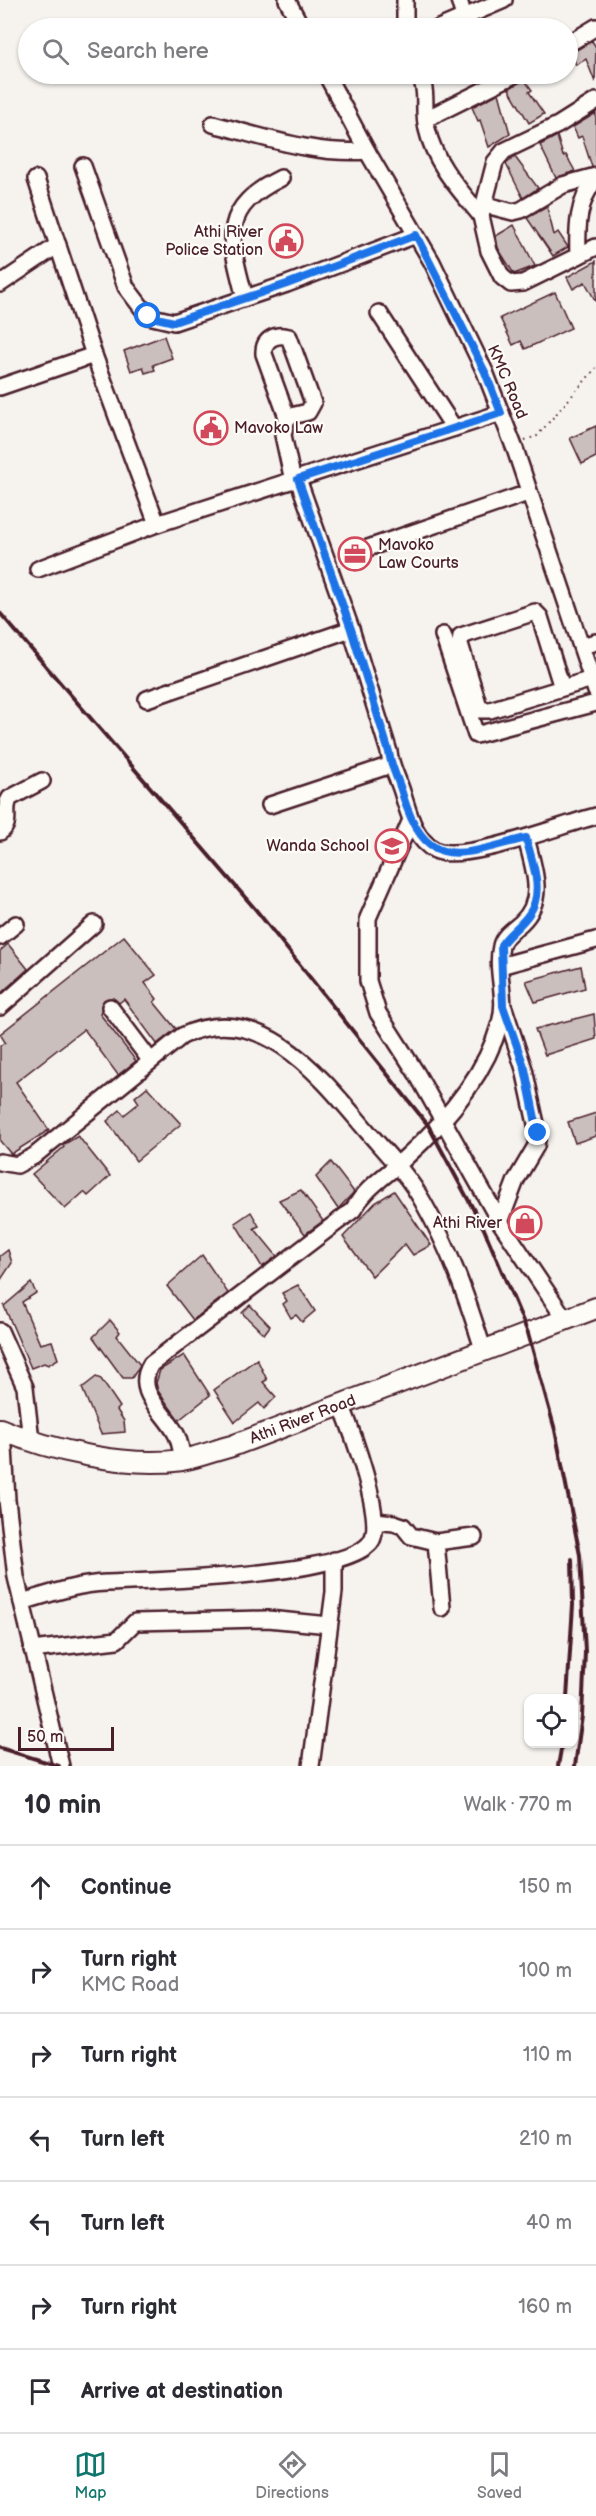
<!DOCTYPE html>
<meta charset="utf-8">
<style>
body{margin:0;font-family:"Balsamiq Sans",sans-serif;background:#f2f2f3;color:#2b2b33}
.controls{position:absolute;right:18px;bottom:18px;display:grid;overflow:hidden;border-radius:12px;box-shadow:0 2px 4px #0004}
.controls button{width:54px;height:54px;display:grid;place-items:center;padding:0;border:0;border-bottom:2px solid #e1e1e2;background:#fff;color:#2b2b33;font:30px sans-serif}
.scale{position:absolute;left:18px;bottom:15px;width:96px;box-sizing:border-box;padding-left:6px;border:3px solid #4a1f2b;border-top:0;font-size:16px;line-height:21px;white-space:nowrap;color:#4a1f2b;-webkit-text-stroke:4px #fdfcf7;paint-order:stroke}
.stop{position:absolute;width:18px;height:18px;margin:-14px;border:4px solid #1a73e8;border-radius:50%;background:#fff}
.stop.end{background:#1a73e8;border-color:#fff;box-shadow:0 2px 6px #0008}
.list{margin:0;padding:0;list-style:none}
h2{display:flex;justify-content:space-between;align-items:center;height:78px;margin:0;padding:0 24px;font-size:26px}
h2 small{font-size:20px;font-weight:400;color:#7c7c81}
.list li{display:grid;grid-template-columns:39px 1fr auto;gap:18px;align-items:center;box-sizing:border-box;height:84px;padding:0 24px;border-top:2px solid #e1e1e2}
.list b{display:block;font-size:22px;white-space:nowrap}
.list p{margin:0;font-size:20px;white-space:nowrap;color:#7c7c81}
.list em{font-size:20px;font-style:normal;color:#7c7c81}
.icon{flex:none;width:33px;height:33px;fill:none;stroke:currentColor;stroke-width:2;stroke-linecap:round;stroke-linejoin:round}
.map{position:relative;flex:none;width:596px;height:1766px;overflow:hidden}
.search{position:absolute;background:#fff;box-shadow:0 2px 4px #0004;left:18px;right:18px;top:18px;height:66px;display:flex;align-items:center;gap:15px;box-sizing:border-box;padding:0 21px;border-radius:33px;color:#7c7c81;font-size:22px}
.sheet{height:666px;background:#fff}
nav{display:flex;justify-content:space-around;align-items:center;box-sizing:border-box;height:84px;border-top:2px solid #e1e1e2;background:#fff;font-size:16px;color:#7c7c81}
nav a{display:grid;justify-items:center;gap:3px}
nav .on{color:#0f766e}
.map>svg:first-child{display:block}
.building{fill:#cbbfbe;stroke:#4a1f2b;stroke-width:1.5}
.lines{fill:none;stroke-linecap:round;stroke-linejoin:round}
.minor-casing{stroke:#4a1f2b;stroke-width:20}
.major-casing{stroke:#4a1f2b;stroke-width:24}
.path{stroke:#4a1f2b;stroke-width:2;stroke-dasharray:1.5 4.5;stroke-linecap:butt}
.minor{stroke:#fdfcf7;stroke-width:15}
.major{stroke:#fdfcf7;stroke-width:20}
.rail{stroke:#4a1f2b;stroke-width:4}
.route{stroke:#1a73e8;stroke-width:8}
.labels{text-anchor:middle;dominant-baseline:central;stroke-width:4.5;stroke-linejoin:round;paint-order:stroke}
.poi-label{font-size:16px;fill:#4a1f2b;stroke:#fdfcf7;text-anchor:end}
.street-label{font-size:16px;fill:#4a1f2b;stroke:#fdfcf7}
</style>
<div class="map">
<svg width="596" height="1766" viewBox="0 0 596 1766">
<rect width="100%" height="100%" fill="#f6f3ef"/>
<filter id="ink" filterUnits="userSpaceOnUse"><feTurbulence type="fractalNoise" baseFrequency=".0167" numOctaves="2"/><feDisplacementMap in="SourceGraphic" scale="12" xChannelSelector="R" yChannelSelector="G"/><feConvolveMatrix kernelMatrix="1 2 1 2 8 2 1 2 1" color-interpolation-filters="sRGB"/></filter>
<g filter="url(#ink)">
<g class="building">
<path d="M592,41L596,47L595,82L586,59L576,65L571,53Z"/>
<path d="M524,79L532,90L529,92L544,114L529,123L509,89Z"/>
<path d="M499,93L510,134L489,147L480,120L478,121L472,107Z"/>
<path d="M596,113V166L592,167L582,136L578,138L573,127Z"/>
<path d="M557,136L563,156L566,155L575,171L556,178L540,145Z"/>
<path d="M515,157L538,188L523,198L506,164Z"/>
<path d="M547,207L554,235L558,232L568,247L553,256L527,218Z"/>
<path d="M514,225L535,266L514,274L498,248L496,236Z"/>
<path d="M596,261V302L585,282L573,289L567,277Z"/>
<path d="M555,292L571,328L525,349L521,341L513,345L500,318Z"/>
<path d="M164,336L172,358L153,365L155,370L145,373L143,367L131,371L124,351Z"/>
<path d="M596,426V457L582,464L570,438Z"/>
<path d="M124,936L156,975L145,983L157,999L154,1002L176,1029L157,1044L124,999L119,1003L113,998L104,1000L100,1014L136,1061L118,1075L84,1029L16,1082L49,1130L11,1154L0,1141V1046L5,1042L0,1034Z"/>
<path d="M8,944L28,969L0,994V951Z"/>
<path d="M581,966L585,988L535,1002L526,981Z"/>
<path d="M594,1014L596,1039L545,1055L535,1029Z"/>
<path d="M147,1087L181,1124L136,1161L107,1121L120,1110L124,1115L139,1103L135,1097Z"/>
<path d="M596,1113V1136L575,1143L568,1122Z"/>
<path d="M78,1136L110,1176L88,1196L84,1192L65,1209L32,1174L64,1147L63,1145Z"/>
<path d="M331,1162L354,1192L338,1209L316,1177Z"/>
<path d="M301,1190L323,1221L305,1234L279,1200Z"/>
<path d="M394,1191L431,1245L413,1255L405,1244L372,1276L343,1237L375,1203Z"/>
<path d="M251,1212L259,1226L254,1228L277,1256L262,1267L235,1223Z"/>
<path d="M8,1250L12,1263L0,1281V1256Z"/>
<path d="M202,1255L228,1293L193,1320L167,1286Z"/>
<path d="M31,1283L36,1293L22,1302L40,1344L52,1341L58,1359L48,1365L44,1363L31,1368L4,1306Z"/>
<path d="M298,1285L315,1311L302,1322L296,1315L291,1318L283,1304L287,1301L282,1293Z"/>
<path d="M250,1305L270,1326L264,1334L242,1313Z"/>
<path d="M110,1320L120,1332L117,1336L140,1365L132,1378H123L93,1337Z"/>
<path d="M184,1355L210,1395L179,1420L158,1391L156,1383L160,1370Z"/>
<path d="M257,1359L267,1380L263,1382L276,1397L264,1409L259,1403L235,1422L214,1390Z"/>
<path d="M96,1377L101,1379L120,1407L117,1410L124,1421L125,1432L101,1434L82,1388Z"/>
</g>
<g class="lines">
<g class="minor-casing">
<g id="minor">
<path d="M287,0L302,28"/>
<path d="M405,0V28"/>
<path d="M459,0L464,17"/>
<path d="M439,28L504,0"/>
<path d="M568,44L596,27"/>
<path d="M326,74L367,151L432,262L485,372L515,449L596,691"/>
<path d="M419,74C429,92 422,109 427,129C435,164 459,189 481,216"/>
<path d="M596,101L558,125L504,151L495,162L481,216L489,251L502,277L511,284L523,283L596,247"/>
<path d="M426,119L516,74"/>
<path d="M213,124C264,137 314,155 367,151"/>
<path d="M83,166L126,287L148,316L174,322L287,284L416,235"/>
<path d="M36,179L94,355L157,524"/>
<path d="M486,205L513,212L521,210L563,185L596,176"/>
<path d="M578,256C577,229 577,201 596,179"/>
<path d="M0,284L58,245"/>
<path d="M245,298C230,240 218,209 281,178"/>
<path d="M379,313L454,428"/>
<path d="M0,387L94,355"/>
<path d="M287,417L308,412L313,403L289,337C276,333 263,339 264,354L287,417L283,435L293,481"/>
<path d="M298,479L351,629L389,752C391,768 399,780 403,795C409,814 415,840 435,850C463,864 563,824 596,816"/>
<path d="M365,549L528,493"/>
<path d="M38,569L157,524L501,413"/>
<path d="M443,635L476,735L596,703"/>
<path d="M581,646L596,642"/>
<path d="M562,688L540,617L535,612L461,636L460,644L480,710H490L592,679"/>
<path d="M147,699L351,629"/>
<path d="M270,805L391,765"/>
<path d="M411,820L368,918V981L378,1013L417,1074L500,1222L565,1319"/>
<path d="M0,832C13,823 2,809 10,798L42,781"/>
<path d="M0,937L16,924"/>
<path d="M500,966L596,940"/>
<path d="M0,1007L94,924"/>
<path d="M110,1007L150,1060"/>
<path d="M0,1162L17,1165L34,1156L182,1036C261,998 322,1078 367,1131C387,1154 408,1175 423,1202C450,1249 467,1298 483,1349"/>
<path d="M500,1222L516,1180L536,1146L538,1133L524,1069L504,1008"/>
<path d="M0,1331L25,1387L31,1440"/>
<path d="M3,1430L7,1500L16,1577L61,1766"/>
<path d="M183,1460C181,1450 180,1440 175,1432C162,1409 134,1392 151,1364L353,1210C366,1187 385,1177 404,1159C444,1123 485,1077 500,1023C508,998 495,972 501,946C503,936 514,929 521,923C547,899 533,867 526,838"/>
<path d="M375,1521L394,1523L403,1526L411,1536L436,1542"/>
<path d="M22,1602C49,1594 77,1584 106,1583C149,1581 353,1576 372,1540C384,1517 351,1429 341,1404"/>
<path d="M442,1608L436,1542L474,1537"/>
<path d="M32,1650L117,1640L135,1622L268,1619L329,1625"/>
<path d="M311,1766L334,1592V1560"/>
</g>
</g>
<g class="major-casing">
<g id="major">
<path id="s1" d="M0,1429C51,1451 127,1468 182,1460C199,1457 216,1450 232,1446L596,1308"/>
</g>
</g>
<path class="path" d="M525,440L537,436L596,368"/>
<use href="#minor" class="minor"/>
<use href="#major" class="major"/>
<g class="rail">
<path d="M0,613L256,910L428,1125L484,1229L528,1333L555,1430L580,1555L585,1652L582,1716L575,1766"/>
<path d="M567,1698L573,1605L572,1559"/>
<path d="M0,1748L59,1766"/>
<path d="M558,1766L562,1744"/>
</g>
</g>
</g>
<g class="lines" filter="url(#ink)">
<path class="route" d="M148,316L174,322L287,284L416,235L485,372L501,413L298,479L351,629L389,752C391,768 399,780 403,796C427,874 461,854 526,838C532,862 545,892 529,914C521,926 509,933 501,945L503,1006L525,1069L538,1133"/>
</g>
<defs>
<g id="civic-ring" transform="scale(1.725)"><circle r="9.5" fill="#fdfcf7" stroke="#d1495b" stroke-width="1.5"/><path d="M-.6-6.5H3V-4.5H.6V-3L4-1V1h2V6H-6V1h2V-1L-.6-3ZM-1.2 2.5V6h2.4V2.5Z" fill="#d1495b"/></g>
<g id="office-ring" transform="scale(1.725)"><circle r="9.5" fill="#fdfcf7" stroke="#d1495b" stroke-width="1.5"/><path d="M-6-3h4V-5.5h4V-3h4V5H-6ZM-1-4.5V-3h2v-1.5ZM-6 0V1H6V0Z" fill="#d1495b"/></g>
<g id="school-ring" transform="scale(1.725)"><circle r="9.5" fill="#fdfcf7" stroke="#d1495b" stroke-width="1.5"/><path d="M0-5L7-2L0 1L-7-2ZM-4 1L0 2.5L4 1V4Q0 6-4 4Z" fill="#d1495b"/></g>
<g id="shop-ring" transform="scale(1.725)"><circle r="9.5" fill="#fdfcf7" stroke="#d1495b" stroke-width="1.5"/><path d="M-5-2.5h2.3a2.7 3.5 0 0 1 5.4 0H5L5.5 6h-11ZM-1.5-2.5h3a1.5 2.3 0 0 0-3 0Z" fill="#d1495b"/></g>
</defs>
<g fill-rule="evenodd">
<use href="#civic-ring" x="286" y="241"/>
<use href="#civic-ring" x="211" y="428"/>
<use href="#office-ring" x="355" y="554"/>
<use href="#school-ring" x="392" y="846"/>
<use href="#shop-ring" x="525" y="1223"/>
</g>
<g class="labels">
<g class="poi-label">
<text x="263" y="232">Athi River<tspan x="263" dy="18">Police Station</tspan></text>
<text x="234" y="428" text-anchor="start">Mavoko Law</text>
<text x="378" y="545" text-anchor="start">Mavoko<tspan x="378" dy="18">Law Courts</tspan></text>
<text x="369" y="846">Wanda School</text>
<text x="502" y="1223">Athi River</text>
</g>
<g class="street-label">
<text transform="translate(507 382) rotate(67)">KMC Road</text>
<text stroke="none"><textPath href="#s1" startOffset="314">Athi River Road</textPath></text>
</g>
</g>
</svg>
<div class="controls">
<button><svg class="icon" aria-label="locate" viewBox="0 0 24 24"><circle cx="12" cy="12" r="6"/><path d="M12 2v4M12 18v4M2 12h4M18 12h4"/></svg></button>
</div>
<div class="scale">50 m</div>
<div class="stop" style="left:148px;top:316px"></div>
<div class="stop end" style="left:538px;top:1133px"></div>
<div class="search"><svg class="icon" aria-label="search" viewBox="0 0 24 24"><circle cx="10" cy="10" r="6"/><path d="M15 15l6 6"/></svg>Search here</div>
</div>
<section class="sheet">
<h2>10 min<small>Walk · 770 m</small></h2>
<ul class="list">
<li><svg class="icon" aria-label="ahead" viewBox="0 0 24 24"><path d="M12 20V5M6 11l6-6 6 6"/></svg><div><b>Continue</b></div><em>150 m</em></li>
<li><svg class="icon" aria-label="right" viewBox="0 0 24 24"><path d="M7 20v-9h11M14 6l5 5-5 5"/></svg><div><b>Turn right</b><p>KMC Road</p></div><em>100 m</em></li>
<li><svg class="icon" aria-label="right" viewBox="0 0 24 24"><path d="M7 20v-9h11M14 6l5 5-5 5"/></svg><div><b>Turn right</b></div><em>110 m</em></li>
<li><svg class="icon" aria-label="left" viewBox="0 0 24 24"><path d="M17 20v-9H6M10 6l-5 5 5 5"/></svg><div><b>Turn left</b></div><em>210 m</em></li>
<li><svg class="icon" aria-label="left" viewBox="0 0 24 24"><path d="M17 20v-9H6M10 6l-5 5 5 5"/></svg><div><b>Turn left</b></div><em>40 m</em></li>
<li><svg class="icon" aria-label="right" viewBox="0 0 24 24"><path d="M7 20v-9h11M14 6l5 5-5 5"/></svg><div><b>Turn right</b></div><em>160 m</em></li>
<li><svg class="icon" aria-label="arrive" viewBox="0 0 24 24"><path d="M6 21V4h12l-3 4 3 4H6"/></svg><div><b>Arrive at destination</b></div></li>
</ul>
</section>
<nav>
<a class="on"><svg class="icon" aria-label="map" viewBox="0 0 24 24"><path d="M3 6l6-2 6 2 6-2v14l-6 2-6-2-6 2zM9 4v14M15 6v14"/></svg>Map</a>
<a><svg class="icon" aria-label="directions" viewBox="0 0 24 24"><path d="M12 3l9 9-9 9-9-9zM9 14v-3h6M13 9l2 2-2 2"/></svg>Directions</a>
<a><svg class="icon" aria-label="saved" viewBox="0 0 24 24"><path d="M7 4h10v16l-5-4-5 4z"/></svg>Saved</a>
</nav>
